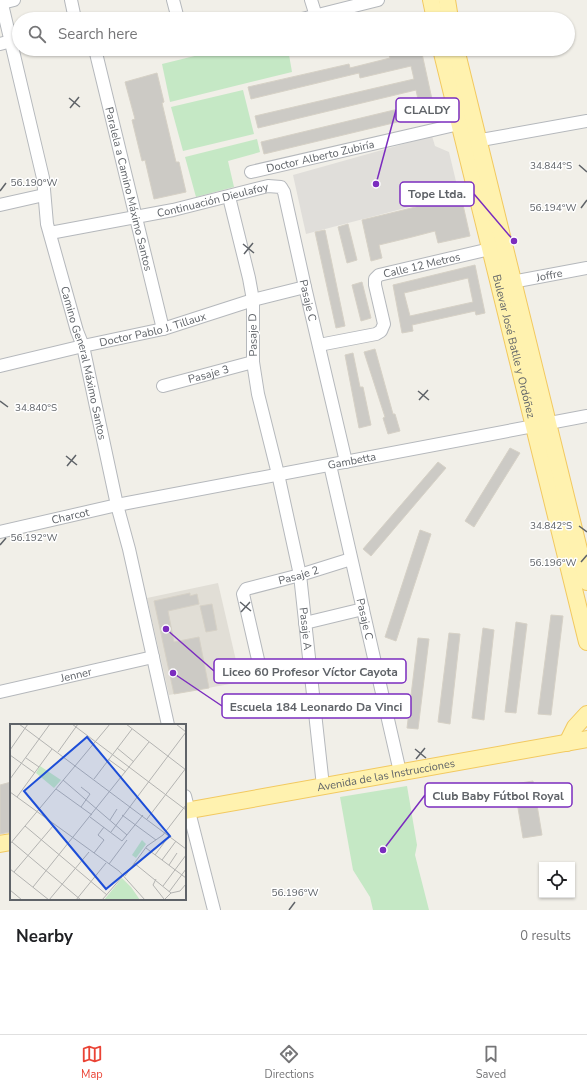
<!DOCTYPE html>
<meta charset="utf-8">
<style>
body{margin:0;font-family:"Nunito Sans",sans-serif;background:#f2f2f2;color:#202124}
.controls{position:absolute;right:12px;bottom:12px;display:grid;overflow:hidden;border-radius:0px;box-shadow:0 1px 3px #0004}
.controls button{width:36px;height:36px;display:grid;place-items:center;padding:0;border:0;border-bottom:1px solid #e0e0e0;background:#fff;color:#202124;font:20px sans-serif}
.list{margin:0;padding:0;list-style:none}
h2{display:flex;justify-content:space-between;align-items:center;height:52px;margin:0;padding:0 16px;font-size:17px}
h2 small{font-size:13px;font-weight:400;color:#757577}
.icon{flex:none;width:22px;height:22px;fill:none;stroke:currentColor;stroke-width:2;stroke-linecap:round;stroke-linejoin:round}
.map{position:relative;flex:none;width:587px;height:910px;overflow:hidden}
.search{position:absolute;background:#fff;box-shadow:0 1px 3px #0004;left:12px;right:12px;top:12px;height:44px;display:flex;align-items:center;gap:10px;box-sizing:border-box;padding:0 14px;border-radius:22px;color:#757577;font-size:15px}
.sheet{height:124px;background:#fff}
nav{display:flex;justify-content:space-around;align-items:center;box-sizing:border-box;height:56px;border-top:1px solid #e0e0e0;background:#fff;font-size:11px;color:#757577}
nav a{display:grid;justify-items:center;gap:2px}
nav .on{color:#ea4335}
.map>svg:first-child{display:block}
.industrial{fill:#e0deda}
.education{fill:#e1ded6}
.green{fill:#c5e8c5}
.building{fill:#cccac5;stroke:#d6d1c6;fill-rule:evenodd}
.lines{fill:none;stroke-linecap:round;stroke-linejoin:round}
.minor-casing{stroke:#b5b8bc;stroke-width:14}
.major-casing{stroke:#f2c960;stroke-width:18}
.minor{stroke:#fff;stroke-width:12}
.major{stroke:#fff2af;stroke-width:16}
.ticks{fill:none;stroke:#5f6368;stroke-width:1.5}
.labels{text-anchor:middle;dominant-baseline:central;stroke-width:3;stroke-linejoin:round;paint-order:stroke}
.street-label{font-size:11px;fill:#5f6368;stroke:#fff}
.inset-road{fill:none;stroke:#b3b3b1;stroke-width:1}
.view{fill:#1d4ed8;fill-opacity:0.15;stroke:#1d4ed8;stroke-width:2}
.inset-edge{fill:none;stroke:#5f6368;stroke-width:2}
.ticks-label{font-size:10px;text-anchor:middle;fill:#5f6368;stroke:#fff;stroke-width:3;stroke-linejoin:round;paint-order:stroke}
.leader{fill:none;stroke:#7b2cbf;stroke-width:1.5}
.callout-dot{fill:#7b2cbf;stroke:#fff;stroke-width:1.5}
.callout{fill:#fff;stroke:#7b2cbf;stroke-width:1.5}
.callout-label{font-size:12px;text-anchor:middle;font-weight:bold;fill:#5f6368}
</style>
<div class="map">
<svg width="587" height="910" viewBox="0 0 587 910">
<rect width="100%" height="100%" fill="#f1efe8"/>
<path class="industrial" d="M432,136L435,146L449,152L459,194L306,234L293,175Z"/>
<path class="education" d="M218,583L241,682L169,695L147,598Z"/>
<g class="green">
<path d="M223,49H288L292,72L170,102L162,64Z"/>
<path d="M243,90L254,134L183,151L171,107Z"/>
<path d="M257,139L260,152L228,161L234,187L196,197L185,157Z"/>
<path d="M407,786L417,845L415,855L429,910H373L370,897L353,870L340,797Z"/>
</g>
<g class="building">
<path d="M388,49H421L435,113L264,154L261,142L419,104L416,90L258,128L255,116L414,79L411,66L360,78L359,73L251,99L248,87L349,64L350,68L390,58Z"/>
<path d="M157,73L164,102L162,103L176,162H179L186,192L154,199L145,160L142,161L132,120L135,119L125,82Z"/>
<path d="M461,196L470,236L438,243L435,231L412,237L379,245L382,258L371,261L362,220Z"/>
<path d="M348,224L357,260L347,263L338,227Z"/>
<path d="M325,230L345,326L336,328L315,232Z"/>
<path d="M475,265L485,313L476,315L475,311L412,325L413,331L402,333L393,285ZM468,278L473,302L410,316L404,293Z"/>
<path d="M362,282L371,318L361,321L352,285Z"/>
<path d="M375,349L393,414H395L400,431L388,434L383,418L385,417L364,352Z"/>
<path d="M353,353L360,387H363L371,425L359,428L345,355Z"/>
<path d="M510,448L520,453L474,527L465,521Z"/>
<path d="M438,462L446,468L371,556L363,549Z"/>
<path d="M420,530L431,534L396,641L385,637Z"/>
<path d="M190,593V596L197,594L199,604L168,611L174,642L199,637L209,688L174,694L154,601Z"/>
<path d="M212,604L217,630L206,632L200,606Z"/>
<path d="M551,615L563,616L551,715L538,714Z"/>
<path d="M516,622L527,624L516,713L505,712Z"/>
<path d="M483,628L494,630L484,720L472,718Z"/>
<path d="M449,633L460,634L450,724L438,722Z"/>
<path d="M418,638L429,639L418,729L407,728Z"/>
<path d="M533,781L542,835L523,838L514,784Z"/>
<path d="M11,782V832L0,834V785Z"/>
</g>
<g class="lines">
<g class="minor-casing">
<g id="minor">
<path id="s1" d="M1,0L43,178L47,224L77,331L83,346L117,505L129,549L168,725"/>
<path d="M71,0L75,19"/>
<path d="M173,0L178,19"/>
<path d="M311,0L316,16"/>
<path d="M2,3L14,0"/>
<path d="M302,19L378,0"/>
<path d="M0,44L19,39"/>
<path id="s2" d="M95,49L163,329"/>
<path d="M150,49H171"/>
<path d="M470,142L587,121"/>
<path id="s3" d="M251,172L459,124"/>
<path id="s4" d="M229,197L249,278L253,300V362L258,394L278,474L300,575L323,786"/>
<path d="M0,205L44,195"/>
<path id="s5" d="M50,233L173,210L268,186L281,187L284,192L305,287L346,462"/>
<path id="s6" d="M512,282L587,268"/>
<path id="s7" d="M319,345L376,334L381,331L384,324L375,285V279L379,275L490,249"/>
<path id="s8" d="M0,366L83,346L163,329L253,300L305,287"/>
<path id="s9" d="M163,386L253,362"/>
<path id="s10" d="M330,465L400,772"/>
<path id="s11" d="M0,532L117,505L587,416"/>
<path d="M305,623L363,609"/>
<path id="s12" d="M259,664L243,594L246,589L300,575L351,559"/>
<path id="s13" d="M0,692L153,657"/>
<path d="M185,796L214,910"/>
</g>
</g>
<g class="major-casing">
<g id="major">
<path d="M431,0L435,19"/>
<path d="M447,0L450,19"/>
<path id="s14" d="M441,49L587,642"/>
<path d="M456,49L587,582"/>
<path d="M567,743L575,727L587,714"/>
<path id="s15" d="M185,811L587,739"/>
<path d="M0,844L11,842"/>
</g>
</g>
<use href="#minor" class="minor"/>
<use href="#major" class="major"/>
</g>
<path class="ticks" d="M69,98L80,107M70,108L79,97M579,165L587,172M0,191L6,183M581,208L587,200M243,244L254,253M244,254L253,243M418,391L429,400M419,400L428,390M0,401L8,407M66,456L77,465M67,466L76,455M579,526L587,532M0,545L6,538M581,562L587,555M240,602L251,611M241,612L250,602M415,749L426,758M416,759L425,748M289,910L295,902"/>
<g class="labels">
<g class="street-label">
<text stroke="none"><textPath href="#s3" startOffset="71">Doctor Alberto Zubiría</textPath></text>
<text stroke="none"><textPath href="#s2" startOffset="144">Paralela a Camino Máximo Santos</textPath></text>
<text stroke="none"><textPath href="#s5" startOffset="166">Continuación Dieulafoy</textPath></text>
<text stroke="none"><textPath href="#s7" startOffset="167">Calle 12 Metros</textPath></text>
<text stroke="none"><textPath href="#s6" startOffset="38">Joffre</textPath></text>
<text stroke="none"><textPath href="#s5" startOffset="353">Pasaje C</textPath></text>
<text stroke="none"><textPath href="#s8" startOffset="157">Doctor Pablo J. Tillaux</textPath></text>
<text transform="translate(253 335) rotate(-91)">Pasaje D</text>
<text stroke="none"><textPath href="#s14" startOffset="306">Bulevar José Batlle y Ordóñez</textPath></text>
<text stroke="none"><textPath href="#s1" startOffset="373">Camino General Máximo Santos</textPath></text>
<text stroke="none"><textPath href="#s9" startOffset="47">Pasaje 3</textPath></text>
<text stroke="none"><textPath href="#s11" startOffset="359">Gambetta</textPath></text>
<text stroke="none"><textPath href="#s11" startOffset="72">Charcot</textPath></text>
<text stroke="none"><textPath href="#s12" startOffset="132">Pasaje 2</textPath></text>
<text stroke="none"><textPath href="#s10" startOffset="158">Pasaje C</textPath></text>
<text stroke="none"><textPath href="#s4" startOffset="440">Pasaje A</textPath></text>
<text stroke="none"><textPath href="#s13" startOffset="78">Jenner</textPath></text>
<text stroke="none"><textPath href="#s15" startOffset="204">Avenida de las Instrucciones</textPath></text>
</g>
</g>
<g transform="translate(10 724)">
<rect width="176" height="176" fill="#f1efe8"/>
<path d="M30,42L51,56L44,64L26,49ZM132,116L136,120L126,134L122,131ZM112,154L121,163L130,176H94Z" fill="#c5e8c5"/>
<path class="inset-road" d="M9,0L176,125M62,0L176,86M116,0L176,46M166,0L176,8M107,24L124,38M0,26L18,0M48,28L68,0M0,31L25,49M16,34L29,43M98,35L116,48M0,55L40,0M84,55L122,5M53,56L117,111M46,65L82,91M0,68L109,147L135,176M7,73L42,25M71,83L80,70L71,63M112,91L146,116M80,93L112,117L133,91M137,95L176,44M100,96L107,85M15,102L97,171M101,108L176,8M2,118L71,176M0,120L100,0M136,124L176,154M84,129L94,116L88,111L94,103M145,131L159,112M152,136L166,117M124,139L161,169M99,140L117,116M159,141L167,129M0,145L39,176M4,148L43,102M115,152L137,122L153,111L176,81M146,155L143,161L154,175M153,162L176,131M23,163L139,18M0,166L12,176M159,168L176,145M39,176L79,128M66,176L96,139M92,176L112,153M154,176L161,169L170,167L176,160"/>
<path class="view" d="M77,13L160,112L96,165L14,67Z"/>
<rect width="176" height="176" class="inset-edge"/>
</g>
<g class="ticks-label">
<text x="551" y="169">34.844°S</text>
<text x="34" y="186">56.190°W</text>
<text x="553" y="211">56.194°W</text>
<text x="36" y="411">34.840°S</text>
<text x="551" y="529">34.842°S</text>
<text x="34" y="541">56.192°W</text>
<text x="553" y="566">56.196°W</text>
<text x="295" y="896">56.196°W</text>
</g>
<path class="leader" d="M376 184L396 110M514 241L474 194M166 629L214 671M173 673L222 706M383 850L425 795"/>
<g class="callout-dot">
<circle cx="376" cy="184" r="4"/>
<circle cx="514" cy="241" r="4"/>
<circle cx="166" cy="629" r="4"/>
<circle cx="173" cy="673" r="4"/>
<circle cx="383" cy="850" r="4"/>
</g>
<g class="callout">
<rect x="396" y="98" width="63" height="24" rx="4"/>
<rect x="400" y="182" width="74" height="24" rx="4"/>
<rect x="214" y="659" width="192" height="24" rx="4"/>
<rect x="222" y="694" width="189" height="24" rx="4"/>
<rect x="425" y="783" width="147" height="24" rx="4"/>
</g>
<g class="callout-label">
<text x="427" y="114">CLALDY</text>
<text x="437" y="198">Tope Ltda.</text>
<text x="310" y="676">Liceo 60 Profesor Víctor Cayota</text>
<text x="316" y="711">Escuela 184 Leonardo Da Vinci</text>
<text x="498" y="800">Club Baby Fútbol Royal</text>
</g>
</svg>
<div class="controls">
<button><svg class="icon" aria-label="locate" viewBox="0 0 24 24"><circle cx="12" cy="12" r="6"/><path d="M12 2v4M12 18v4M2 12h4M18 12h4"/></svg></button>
</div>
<div class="search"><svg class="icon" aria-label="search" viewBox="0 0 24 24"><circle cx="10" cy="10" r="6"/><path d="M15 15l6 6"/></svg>Search here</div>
</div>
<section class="sheet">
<h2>Nearby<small>0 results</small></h2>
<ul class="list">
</ul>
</section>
<nav>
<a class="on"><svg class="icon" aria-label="map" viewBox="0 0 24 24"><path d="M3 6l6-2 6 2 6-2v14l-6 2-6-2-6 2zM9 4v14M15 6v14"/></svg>Map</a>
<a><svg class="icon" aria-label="directions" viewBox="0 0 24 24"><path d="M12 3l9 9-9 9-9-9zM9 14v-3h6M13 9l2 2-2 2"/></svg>Directions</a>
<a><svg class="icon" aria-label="saved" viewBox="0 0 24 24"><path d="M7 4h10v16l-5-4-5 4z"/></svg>Saved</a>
</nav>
